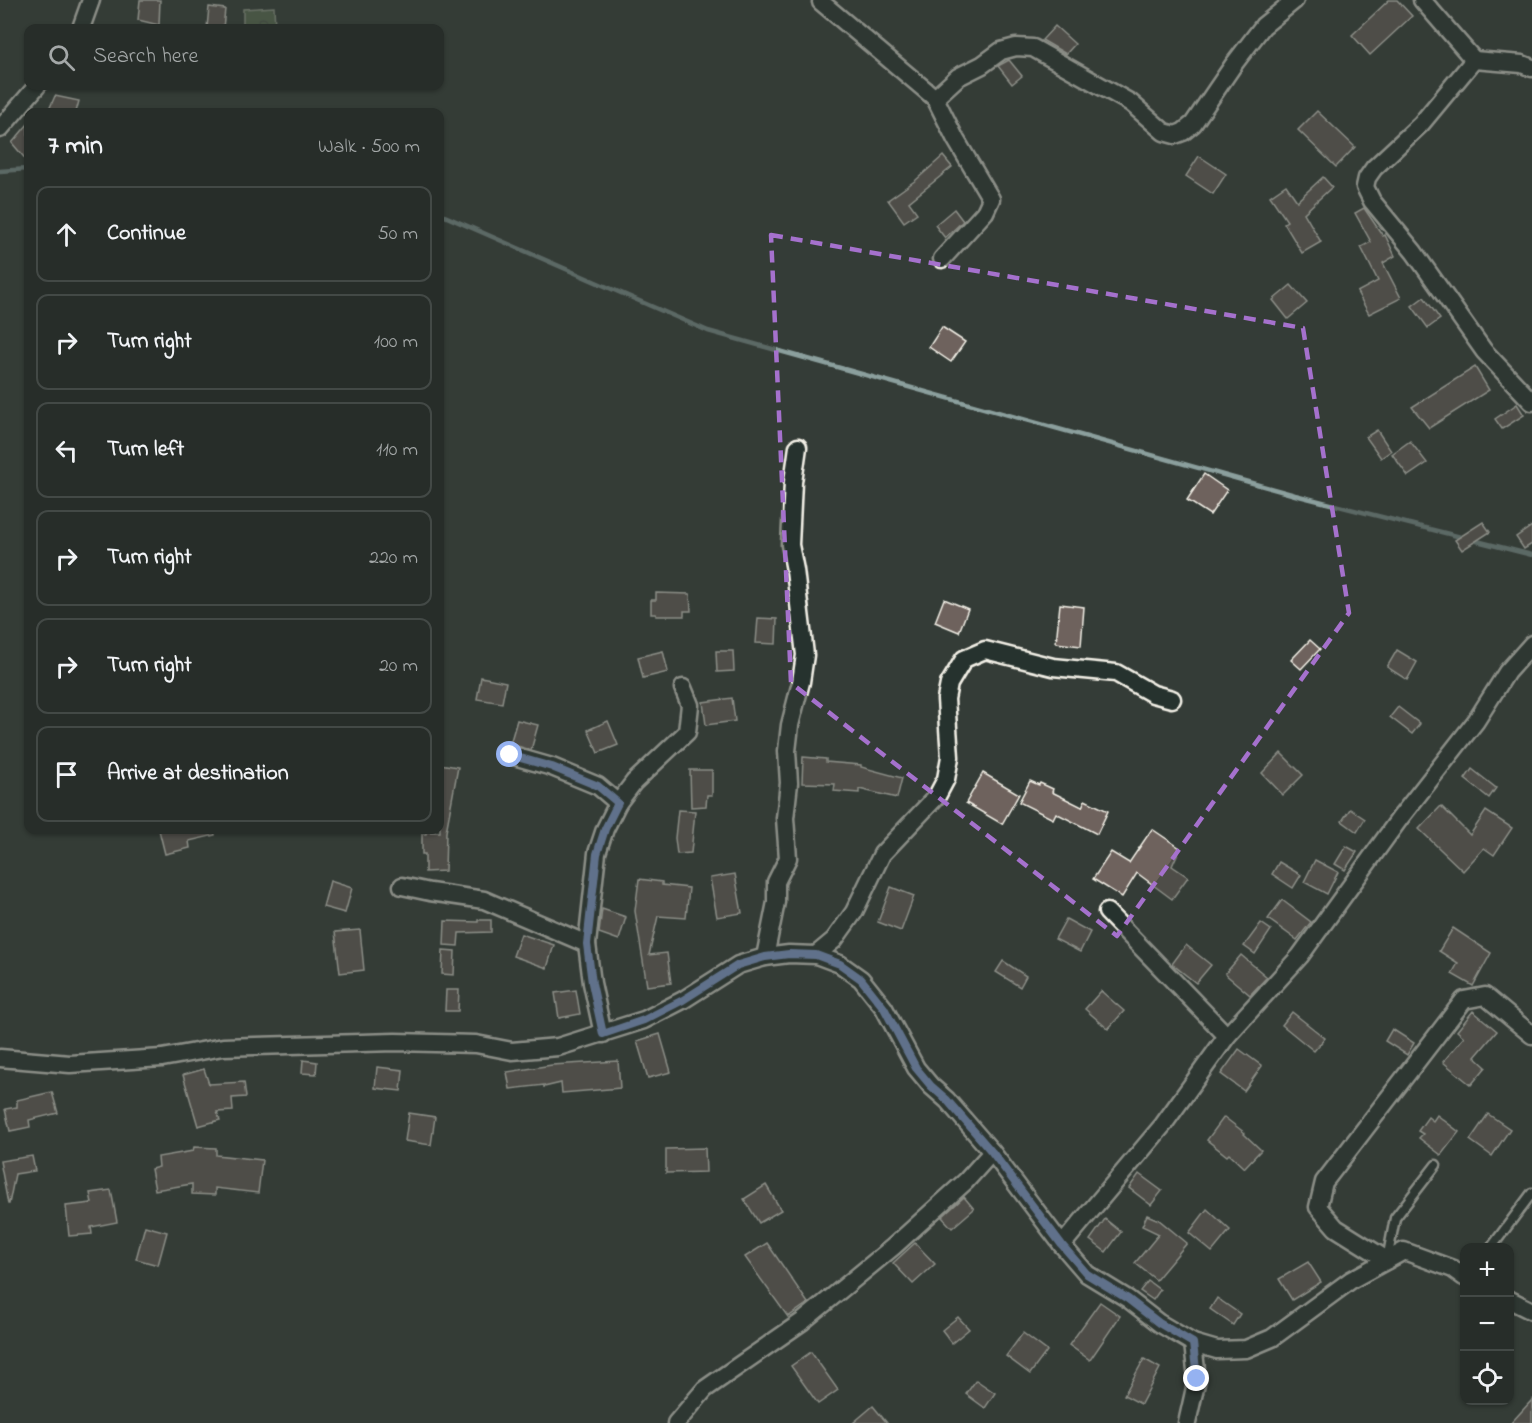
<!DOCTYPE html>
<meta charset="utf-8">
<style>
body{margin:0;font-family:"Indie Flower",sans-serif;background:#333935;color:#f1f3f6}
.controls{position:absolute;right:18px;bottom:18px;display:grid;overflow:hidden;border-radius:12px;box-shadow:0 2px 4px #0004}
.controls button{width:54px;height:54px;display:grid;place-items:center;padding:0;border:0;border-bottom:2px solid #434946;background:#272d29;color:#f1f3f6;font:30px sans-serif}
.stop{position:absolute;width:18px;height:18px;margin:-14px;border:4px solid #95b2f1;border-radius:50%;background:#fff}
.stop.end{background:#95b2f1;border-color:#fff;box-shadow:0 2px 6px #0008}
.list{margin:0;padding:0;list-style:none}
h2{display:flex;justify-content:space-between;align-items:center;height:78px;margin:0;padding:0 24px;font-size:26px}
h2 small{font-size:20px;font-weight:400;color:#a4a8a8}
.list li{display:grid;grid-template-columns:39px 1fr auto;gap:18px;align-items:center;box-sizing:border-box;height:96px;margin:0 12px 12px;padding:0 12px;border:2px solid #434946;border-radius:12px}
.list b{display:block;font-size:22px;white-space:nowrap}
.list em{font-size:20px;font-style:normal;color:#a4a8a8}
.icon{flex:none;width:33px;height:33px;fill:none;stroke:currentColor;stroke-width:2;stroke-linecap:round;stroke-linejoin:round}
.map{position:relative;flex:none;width:1532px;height:1423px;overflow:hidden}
.search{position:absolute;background:#272d29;box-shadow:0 2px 4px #0004;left:24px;top:24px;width:420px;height:66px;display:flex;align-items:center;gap:15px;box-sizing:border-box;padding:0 21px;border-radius:12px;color:#a4a8a8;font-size:22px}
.panel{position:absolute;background:#272d29;box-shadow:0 2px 4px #0004;left:24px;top:108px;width:420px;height:726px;border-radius:12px}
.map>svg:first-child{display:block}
.forest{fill:url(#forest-crowns);stroke:#aab29f;stroke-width:1.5}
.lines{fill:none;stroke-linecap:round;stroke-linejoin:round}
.stream{stroke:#8b9f9d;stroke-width:4.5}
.building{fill:#6e625d;stroke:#f4f1e8;stroke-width:1.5}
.lane-casing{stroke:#f4f1e8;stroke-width:13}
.street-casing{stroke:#f4f1e8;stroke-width:21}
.lane{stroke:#26332d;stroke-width:8}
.street{stroke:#26332d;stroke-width:16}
.route{stroke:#95b2f1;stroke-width:8}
.marked{fill:none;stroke:#a571cd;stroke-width:4.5;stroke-dasharray:12 8;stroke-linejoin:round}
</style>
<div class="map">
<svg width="1532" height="1423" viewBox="0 0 1532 1423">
<defs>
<pattern id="forest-crowns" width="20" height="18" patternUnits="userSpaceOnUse" patternTransform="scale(1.5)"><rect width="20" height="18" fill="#5f7356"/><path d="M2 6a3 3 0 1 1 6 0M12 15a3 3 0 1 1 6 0" fill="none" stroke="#535b4d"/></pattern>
</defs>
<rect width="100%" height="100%" fill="#343c37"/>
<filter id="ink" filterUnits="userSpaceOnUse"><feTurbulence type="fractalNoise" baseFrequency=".0167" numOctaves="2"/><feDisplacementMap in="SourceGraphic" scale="12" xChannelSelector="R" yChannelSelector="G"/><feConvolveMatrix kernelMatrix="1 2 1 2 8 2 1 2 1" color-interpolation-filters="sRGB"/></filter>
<g filter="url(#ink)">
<path class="forest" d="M274,7L275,28H243V9Z"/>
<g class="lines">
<g class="stream">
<path d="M0,171L28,169"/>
<path d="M440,214L708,331L1295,495L1532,555"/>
</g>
</g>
<g class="building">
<path d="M140,0H160L159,25L138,20Z"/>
<path d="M1389,0H1397L1412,16L1370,55L1352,35Z"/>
<path d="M209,7L225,9L223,28H207Z"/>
<path d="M1055,26L1075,44L1066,54L1042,40Z"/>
<path d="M1009,60L1022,76L1012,84L998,66Z"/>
<path d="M55,96L79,101L76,112H48Z"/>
<path d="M1317,111L1355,147L1336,167L1298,130Z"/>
<path d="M28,124V162L12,143Z"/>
<path d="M943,156L952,167L909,202L917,213L904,222L888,200L916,180Z"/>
<path d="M1199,156L1226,174L1213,194L1186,176Z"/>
<path d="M1323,177L1332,187L1304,213L1321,242L1302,253L1284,223L1287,221L1270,196L1286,185L1297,201Z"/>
<path d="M1364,208L1383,236L1385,235L1395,256L1383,263L1401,298L1369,314L1357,292L1378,281L1361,247L1371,242L1355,213Z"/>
<path d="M954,209L963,221L945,238L935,225Z"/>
<path d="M1291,285L1307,303L1288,319L1273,300Z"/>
<path d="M1424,297L1440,319L1428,328L1412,306Z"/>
<path d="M942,327L965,342L951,362L929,347Z"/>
<path d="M1475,367L1489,390L1429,428L1412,407Z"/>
<path d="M1517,404L1524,415L1502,429L1495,419Z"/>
<path d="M1377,430L1391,451L1381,458L1366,437Z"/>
<path d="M1410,441L1427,463L1408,476L1392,454Z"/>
<path d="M1204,474L1227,490L1210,515L1187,500Z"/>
<path d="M1483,522L1490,532L1462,550L1455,540Z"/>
<path d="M1532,526V544L1524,549L1516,537Z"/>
<path d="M656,593L690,594L691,611H684V616H656V614H651V600H656Z"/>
<path d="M944,599L968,609L959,632L935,622Z"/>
<path d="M1060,604L1084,607L1081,646L1056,643Z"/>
<path d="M758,618L777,619L776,644L756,643Z"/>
<path d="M1310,640L1320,649L1301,669L1291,660Z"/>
<path d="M1397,650L1417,662L1407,680L1387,667Z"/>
<path d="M663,651L668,672L643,678L638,657Z"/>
<path d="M716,651H733L734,671L717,672Z"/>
<path d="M481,677L506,682L502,703L477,699Z"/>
<path d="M732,698L735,721L706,725L703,702Z"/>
<path d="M1398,707L1420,724L1412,734L1390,717Z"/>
<path d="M517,720L538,725L531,750L510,744Z"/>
<path d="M608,721L618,745L598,753L588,730Z"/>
<path d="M1281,753L1303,775L1283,795L1262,773Z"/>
<path d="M803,757L826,759V762L861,765V767L902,778L897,798L859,789V793L834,791L835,784L802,783Z"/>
<path d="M440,764L458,767L446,832L445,871L425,872V854H422V834H426V832H440Z"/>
<path d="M1472,769L1496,788L1489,798L1465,779Z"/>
<path d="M690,770H712V795H707L706,806L691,807Z"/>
<path d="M983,773L1019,794L1002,824L966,803Z"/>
<path d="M1030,781L1039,785L1040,783L1053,789L1052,792L1082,807L1085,800L1108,811L1097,834L1056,813L1053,819L1019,802Z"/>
<path d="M1441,806L1470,835L1486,811L1512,828L1494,855L1484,848L1463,871L1419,829Z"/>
<path d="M1350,809L1365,819L1357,832L1342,821Z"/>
<path d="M678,810L695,811L691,853L677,854L675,838Z"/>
<path d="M1152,829L1180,848L1172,866L1188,877L1172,899L1137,873L1122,897L1093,879L1111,852L1129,863Z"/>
<path d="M159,830H214L215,835L189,841L190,848L165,854Z"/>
<path d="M1346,846L1357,852L1345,870L1335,864Z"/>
<path d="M1315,860L1338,872L1327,894L1304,882Z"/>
<path d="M1279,862L1301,875L1293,888L1272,874Z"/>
<path d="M735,874L742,913L717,917L710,878Z"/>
<path d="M639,879L662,882V885L689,888L686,918L658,916L649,955L667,953L671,983L647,986L635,911Z"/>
<path d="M330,881L352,888L345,913L323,907Z"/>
<path d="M891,887L914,896L901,931L878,922Z"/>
<path d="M1282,900L1311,922L1297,940L1268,919Z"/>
<path d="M602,909L626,917L619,940L599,933Z"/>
<path d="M1066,919L1090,932L1080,952L1055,939Z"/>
<path d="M478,920H491V932L459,933L458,946L444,945L445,921L478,922Z"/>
<path d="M1261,923L1271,930L1255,954L1244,946Z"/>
<path d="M1453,928L1491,953L1473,986L1452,974L1458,963L1439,951Z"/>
<path d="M360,930L364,970L340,973L335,932Z"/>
<path d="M521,934L554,945L547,968L513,956Z"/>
<path d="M1186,945L1211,965L1196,983L1172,964Z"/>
<path d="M443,950L455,951L454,975L442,974Z"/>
<path d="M1241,955L1267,977L1250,995L1225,974Z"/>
<path d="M1003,961L1026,976L1020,987L996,972Z"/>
<path d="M446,990H459L458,1011H445Z"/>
<path d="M576,990L580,1014L559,1018L555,993Z"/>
<path d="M1101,991L1124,1011L1108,1029L1085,1009Z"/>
<path d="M1473,1011L1497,1031L1475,1057L1486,1067L1471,1085L1443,1062L1464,1037L1457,1031Z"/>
<path d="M1292,1012L1325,1038L1314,1051L1282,1025Z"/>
<path d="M1392,1029L1414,1043L1407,1055L1385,1041Z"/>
<path d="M660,1034L671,1072L648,1078L637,1041Z"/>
<path d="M1239,1049L1262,1066L1244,1091L1221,1074Z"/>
<path d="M303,1060L317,1062L316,1074L302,1073Z"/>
<path d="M618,1061L620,1088L562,1093L561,1083L544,1087V1085L510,1089L507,1072L552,1065Z"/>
<path d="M377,1067L403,1070L401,1091L375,1088Z"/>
<path d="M204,1069L209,1084L244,1082L246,1097L232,1098L233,1111L217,1112L220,1120L198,1126L183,1075Z"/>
<path d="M52,1092L58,1113L29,1120L30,1127L10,1131L5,1109L17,1107V1100Z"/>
<path d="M409,1113L435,1117L431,1145L405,1141Z"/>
<path d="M1488,1114L1510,1129L1492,1156L1470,1140Z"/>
<path d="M1437,1115L1459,1132L1441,1155L1419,1138L1423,1134L1418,1131L1428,1117L1433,1121Z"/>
<path d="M1224,1117L1245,1133L1244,1134L1261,1150L1244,1168L1229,1154L1227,1156L1207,1140Z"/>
<path d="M194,1147L216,1148V1155L262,1160L258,1193L215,1188V1195L192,1194V1184L155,1190L151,1169L159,1167L158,1157L193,1151Z"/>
<path d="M705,1148L706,1172L666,1173V1149Z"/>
<path d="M32,1156L35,1171L15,1174L9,1204H8L0,1161Z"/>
<path d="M1139,1174L1162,1191L1151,1205L1129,1188Z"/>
<path d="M766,1185L781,1210L759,1223L744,1199Z"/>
<path d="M111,1190L117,1222L91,1227L92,1234L69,1236L66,1206L92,1203L90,1193Z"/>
<path d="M964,1197L974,1209L952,1228L942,1217Z"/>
<path d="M1207,1209L1230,1230L1212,1252L1189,1233Z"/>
<path d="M1147,1215L1159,1220L1187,1243L1156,1280L1135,1263L1159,1234L1142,1226Z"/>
<path d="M1105,1219L1121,1232L1106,1252L1090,1240Z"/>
<path d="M145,1226L167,1232L158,1265L136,1259Z"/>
<path d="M767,1243L808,1303L788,1317L745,1257Z"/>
<path d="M915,1243L935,1264L913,1284L893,1263Z"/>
<path d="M1308,1262L1321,1282L1292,1300L1279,1279Z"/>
<path d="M1148,1281L1160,1290L1153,1300L1140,1291Z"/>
<path d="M1217,1298L1240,1314L1233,1325L1210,1309Z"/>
<path d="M1100,1302L1120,1316L1090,1360L1069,1345Z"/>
<path d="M958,1317L969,1329L952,1343L942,1330Z"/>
<path d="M1023,1333L1047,1351L1030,1374L1006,1356Z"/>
<path d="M811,1352L838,1390L818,1404L791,1366Z"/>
<path d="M1144,1359L1160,1368L1141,1404L1124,1395Z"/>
<path d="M976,1380L995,1393L985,1408L966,1394Z"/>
<path d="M1532,1400V1423H1511Z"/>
<path d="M873,1406L887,1423H853Z"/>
</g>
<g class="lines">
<g class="lane-casing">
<g id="lane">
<path d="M1491,1248L1532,1193"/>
<path d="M1387,1260L1395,1218L1436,1165"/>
</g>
</g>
<g class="street-casing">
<g id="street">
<path d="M1422,0L1474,60L1421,124L1374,168L1367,178L1365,187L1372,201L1414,252L1484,351L1532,402"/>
<path d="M821,2L935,98L958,77L982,65L1001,51L1016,47L1033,48L1131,103L1164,132L1175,135L1183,132L1193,124L1234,64L1263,26L1295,0"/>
<path d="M81,28L91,0"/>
<path d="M1474,60L1522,64L1532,68"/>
<path d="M935,98L956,140L991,199L985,212L942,259"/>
<path d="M0,129L37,86"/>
<path d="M510,755L552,767L598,786L618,803"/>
<path d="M402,886L430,892L484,900L587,944"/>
<path d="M1107,912L1227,1036"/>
<path d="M816,955L834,940L854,912L882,854L937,796L946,779L950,757L946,699L949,684L964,659L985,650L1053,667L1116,673L1153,694L1172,699"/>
<path d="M765,957L776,902V882L788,858L785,818L789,783L787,751L790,725L801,682L805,655L795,570L790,545L793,482L798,447"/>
<path d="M603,1034L592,983L587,944L597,853L605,829L618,803L634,782L687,732L690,705L683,688"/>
<path d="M0,1058L70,1064L162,1058L223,1047L395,1042L476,1044L512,1051L558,1047L644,1020L683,1000L738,965L765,957L789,954L816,955L840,964L861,979L884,1008L916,1068L931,1086L947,1100L992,1152L1062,1245L1087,1274L1128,1299L1159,1323L1193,1343L1217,1350L1246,1349L1272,1338L1351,1280L1404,1251L1453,1269L1464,1277"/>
<path d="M1062,1245L1163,1125L1227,1036L1300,956L1400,818L1476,721L1507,672L1532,644"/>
<path d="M1387,1260L1336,1228L1318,1207L1324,1182L1464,1000L1485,996L1532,1035"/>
<path d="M1510,1300L1532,1311"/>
<path d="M676,1423L705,1389L803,1321L893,1247L966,1181L992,1152"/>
<path d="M1187,1423L1197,1379L1193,1343"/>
</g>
</g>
<use href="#lane" class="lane"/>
<use href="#street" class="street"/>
</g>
</g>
<g class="lines" filter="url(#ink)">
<path class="route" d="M510,755L552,767L598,786L618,803L605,829L597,854L587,944L592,983L603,1034L644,1020L683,1000L738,965L765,957L789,954L816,955L840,964L861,979L884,1008L916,1068L931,1086L947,1100L992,1152L1062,1245L1087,1274L1128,1299L1159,1323L1193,1343L1197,1379"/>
</g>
<path d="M0 0H1532V1423H0ZM771,235L1303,328L1349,613L1117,936L791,683Z" fill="#343c37" fill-opacity=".55" fill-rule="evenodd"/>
<path class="marked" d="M771,235L1303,328L1349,613L1117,936L791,683Z"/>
</svg>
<div class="controls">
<button>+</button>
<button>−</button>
<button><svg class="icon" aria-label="locate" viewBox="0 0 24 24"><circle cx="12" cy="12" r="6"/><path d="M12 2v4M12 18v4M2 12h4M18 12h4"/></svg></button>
</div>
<div class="stop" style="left:510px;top:755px"></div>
<div class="stop end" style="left:1197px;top:1379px"></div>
<div class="search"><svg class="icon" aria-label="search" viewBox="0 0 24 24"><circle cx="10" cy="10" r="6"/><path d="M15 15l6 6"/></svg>Search here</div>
<section class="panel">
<h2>7 min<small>Walk · 500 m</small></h2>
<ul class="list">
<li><svg class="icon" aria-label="ahead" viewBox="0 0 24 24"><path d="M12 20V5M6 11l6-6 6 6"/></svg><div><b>Continue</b></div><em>50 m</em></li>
<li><svg class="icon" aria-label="right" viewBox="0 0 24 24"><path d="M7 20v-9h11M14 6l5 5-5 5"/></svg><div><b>Turn right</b></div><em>100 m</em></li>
<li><svg class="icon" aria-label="left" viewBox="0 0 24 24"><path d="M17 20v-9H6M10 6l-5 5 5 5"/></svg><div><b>Turn left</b></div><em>110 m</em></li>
<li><svg class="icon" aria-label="right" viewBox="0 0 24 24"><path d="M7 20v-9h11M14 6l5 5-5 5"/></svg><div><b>Turn right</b></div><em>220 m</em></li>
<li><svg class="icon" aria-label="right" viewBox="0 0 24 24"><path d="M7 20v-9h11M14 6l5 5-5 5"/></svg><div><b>Turn right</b></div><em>20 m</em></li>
<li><svg class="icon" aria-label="arrive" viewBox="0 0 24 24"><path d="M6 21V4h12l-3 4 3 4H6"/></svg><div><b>Arrive at destination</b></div></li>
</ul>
</section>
</div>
